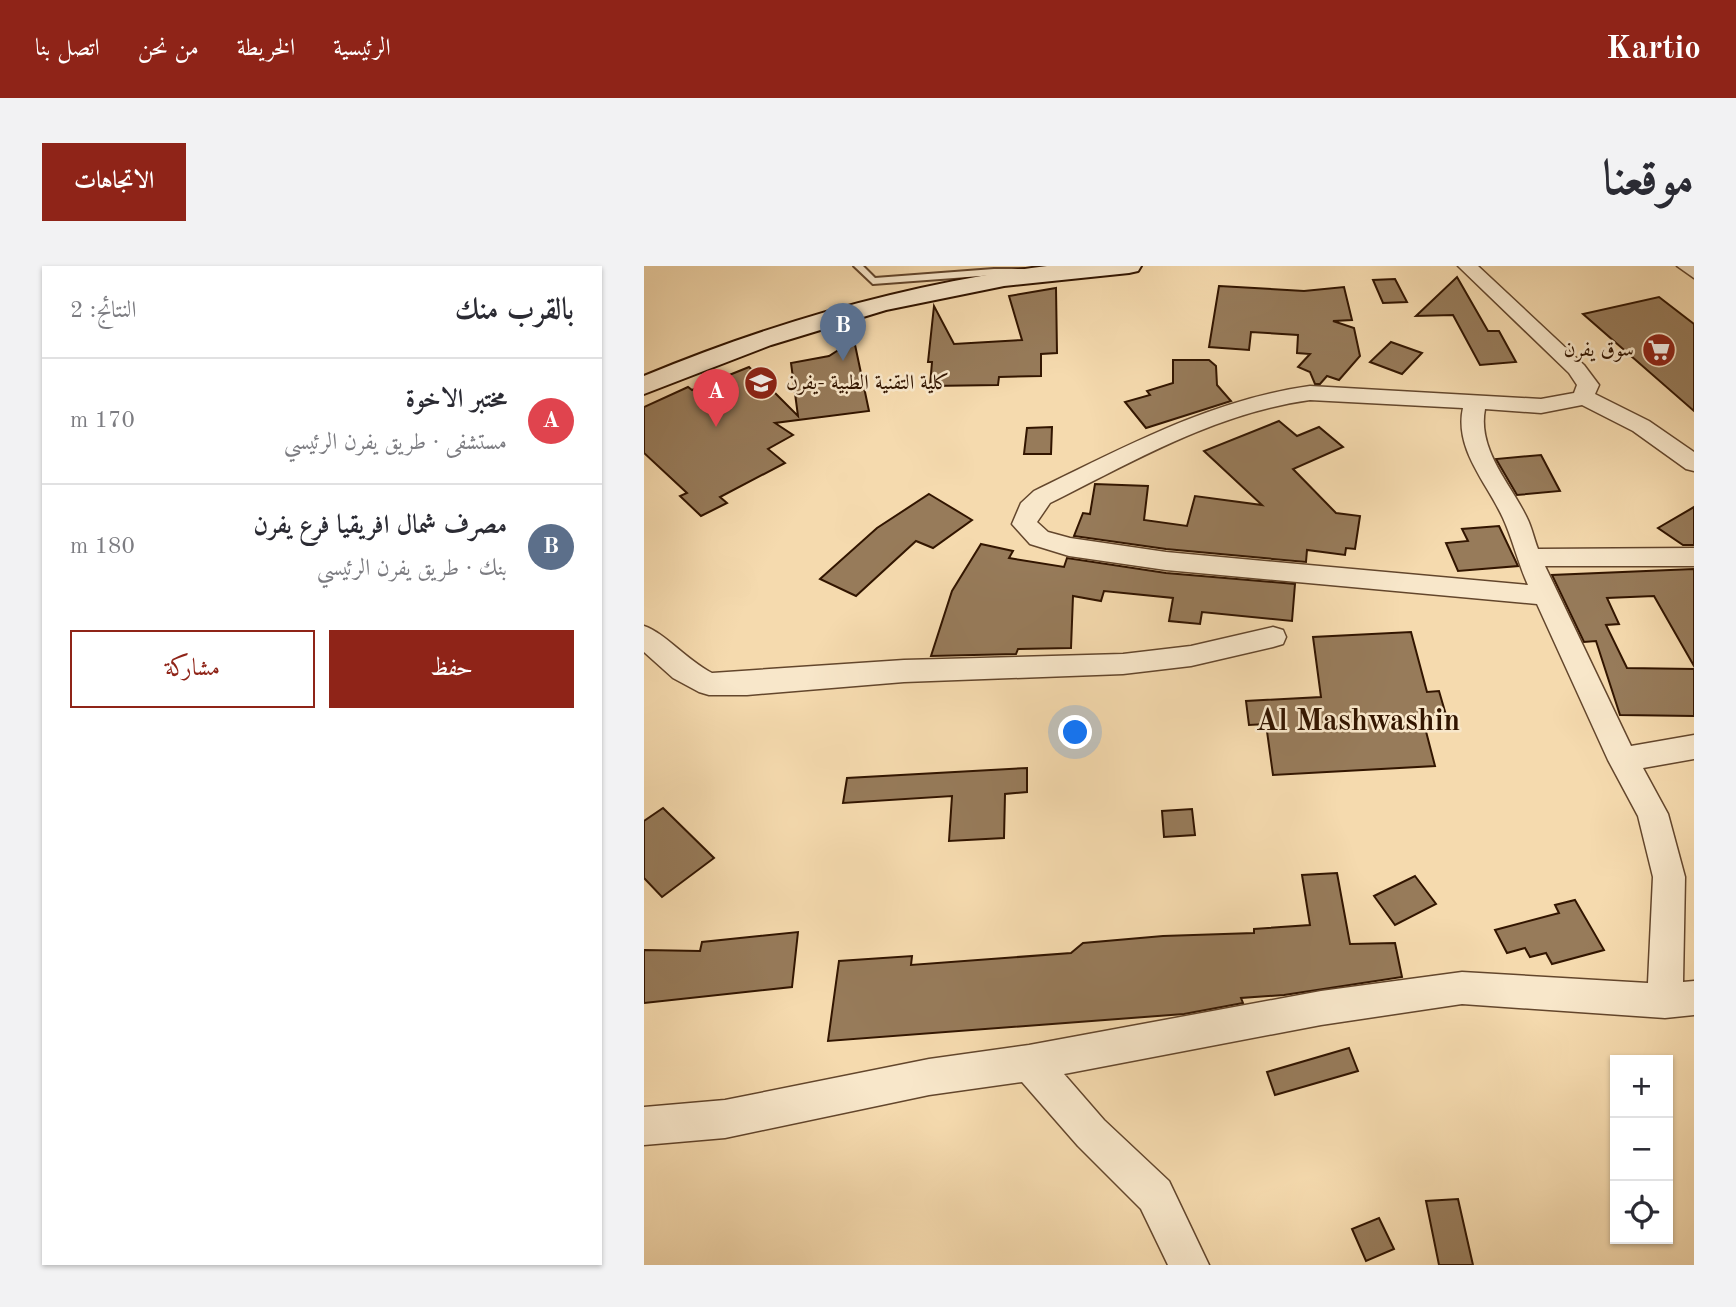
<!DOCTYPE html>
<html lang="ar">
<meta charset="utf-8">
<style>
body{margin:0;font-family:"Old Standard TT",Amiri,serif;background:#f2f2f3;color:#2b2b33;direction:rtl}
.controls{position:absolute;right:21px;bottom:21px;display:grid;overflow:hidden;border-radius:0px;box-shadow:0 2px 5px #0004}
.controls button{width:63px;height:63px;display:grid;place-items:center;padding:0;border:0;border-bottom:2px solid #e1e1e2;background:#fff;color:#2b2b33;font:35px sans-serif}
.you{position:absolute;left:432px;top:467px;width:24px;height:24px;margin:-18px;border:5px solid #fff;border-radius:50%;background:#1a73e8;box-shadow:0 0 0 10px #1a73e833}
.badge{display:grid;place-items:center;width:46px;height:46px;border-radius:50%;background:#8f2418;color:#fff;font-size:23px;font-weight:700}
.pin{position:absolute;translate:-50% -58px;filter:drop-shadow(0 2px 4px #0008)}
.pin::after{content:'';position:absolute;top:37px;width:24px;height:21px;background:inherit;clip-path:polygon(0 0,100% 0,50% 100%)}
.list{margin:0;padding:0;list-style:none}
h2{display:flex;justify-content:space-between;align-items:center;height:91px;margin:0;padding:0 28px;font-size:30px}
h2 small{font-size:23px;font-weight:400;color:#7c7c81}
.list li{display:grid;grid-template-columns:46px 1fr auto;gap:21px;align-items:center;box-sizing:border-box;height:126px;padding:0 28px;border-top:2px solid #e1e1e2}
.list b{display:block;font-size:26px;white-space:nowrap}
.list p{margin:0;font-size:23px;white-space:nowrap;color:#7c7c81}
.list em{font-size:23px;font-style:normal;color:#7c7c81}
.actions{display:flex;gap:14px;padding:21px 28px}
.actions a{flex:1;padding:16px 0;border:2px solid #8f2418;border-radius:0px;text-align:center;font-size:24px;color:#8f2418}
.actions .main{background:#8f2418;color:#fff}
.icon{flex:none;width:38px;height:38px;fill:none;stroke:currentColor;stroke-width:2;stroke-linecap:round;stroke-linejoin:round}
.map{position:relative;flex:none;width:1050px;height:999px;overflow:hidden;direction:ltr;border-radius:0px}
header{display:flex;align-items:center;gap:42px;box-sizing:border-box;height:98px;padding:0 35px;background:#8f2418;color:#fff}
header strong{font-size:33px}
nav{display:flex;gap:38px;margin-inline-start:auto;font-size:24px}
.intro{display:flex;align-items:center;justify-content:space-between;box-sizing:border-box;height:168px;padding:0 42px}
h1{margin:0;font-size:49px}
.button{padding:18px 32px;border-radius:0px;background:#8f2418;color:#fff;font-size:24px;font-weight:700}
main{display:flex;gap:42px;padding:0 42px}
aside{flex:1;background:#fff;border-radius:0px;box-shadow:0 2px 5px #0004}
.map>svg:first-child{display:block}
.building{fill:#977b5a;stroke:#321500;stroke-width:2}
.lines{fill:none;stroke-linecap:round;stroke-linejoin:round}
.service-casing{stroke:#63462c;stroke-width:4}
.minor-casing{stroke:#63462c;stroke-width:3}
.secondary-casing{stroke:#321500;stroke-width:4}
.service{fill:#f8e7ca;fill-rule:evenodd}
.minor{fill:#f8e7ca;fill-rule:evenodd}
.secondary{fill:#f8e7ca;fill-rule:evenodd}
.labels{text-anchor:middle;dominant-baseline:central;stroke-width:5;stroke-linejoin:round;paint-order:stroke}
.far-poi-label{font-size:21px;fill:#321500;stroke:#f8e7ca;text-anchor:end}
.quarter-label{font-size:30px;font-weight:bold;fill:#321500;stroke:#f8e7ca}
</style>
<header>
<strong>Kartio</strong>
<nav><a>الرئيسية</a><a>الخريطة</a><a>من نحن</a><a>اتصل بنا</a></nav>
</header>
<div class="intro"><h1>موقعنا</h1><a class="button">الاتجاهات</a></div>
<main>
<div class="map">
<svg width="1050" height="999" viewBox="0 0 1050 999">
<rect width="100%" height="100%" fill="#f5daae"/>
<filter id="stains"><feTurbulence type="fractalNoise" baseFrequency=".00286" numOctaves="4"/><feColorMatrix values="0 0 0 0 .2 0 0 0 0 .09 0 0 0 0 .02 0 0 0 .5 -.17"/></filter>
<radialGradient id="worn" r=".72"><stop offset=".6" stop-color="#630" stop-opacity="0"/><stop offset="1" stop-color="#630" stop-opacity=".3"/></radialGradient>
<g class="building">
<path d="M813,11L844,65H855L872,96L836,99L809,49L772,50Z"/>
<path d="M751,13L763,36L739,37L729,14Z"/>
<path d="M575,20L660,25L700,21L708,54L689,55L710,62L716,90L695,114L683,110L676,118H671L666,106L654,101L666,88L653,87L654,69L607,66L605,84L565,81Z"/>
<path d="M412,22L413,87L397,88V110L355,111L354,119L286,120L288,96H284L290,40L310,78L378,74L365,30Z"/>
<path d="M1015,31L1050,58V145L939,48Z"/>
<path d="M210,74L225,145L131,157L149,169L124,183L141,197L76,231L83,237L57,250L36,230L43,227L0,187V141L44,121L48,124L105,101L154,150L147,97L185,90Z"/>
<path d="M747,76L778,87L758,108L726,96Z"/>
<path d="M529,94H565L572,100L573,119L587,135L502,162L481,136L506,129L503,125L529,117Z"/>
<path d="M635,155L653,170L675,161L699,181L649,203L692,247L716,250L711,283L702,282L701,289L663,284L662,296L522,283L430,270L439,247L446,248L451,218L504,220L500,254L543,260L551,230L618,239L560,185Z"/>
<path d="M408,161L407,188H380L383,162Z"/>
<path d="M897,189L916,225L873,229L852,193Z"/>
<path d="M285,228L328,254L289,282L272,275L212,330L176,313L233,262Z"/>
<path d="M1050,241V279H1039L1014,262Z"/>
<path d="M855,260L874,300L814,305L802,277L824,275L818,263Z"/>
<path d="M337,278L369,285L365,292L420,301L423,292L522,307L651,318L648,355L558,346L556,358L525,355L529,332L460,325L457,335L429,330L427,382L374,383L372,388L287,390L308,325Z"/>
<path d="M1050,303V400L1010,330L963,332L975,358L962,359L983,402L1050,403V450L976,449L952,375L940,376L908,309Z"/>
<path d="M767,366L783,426L795,425L802,449L778,450L791,500L629,509L622,458L605,459L602,435L677,431L669,371Z"/>
<path d="M383,502V526L361,528L360,572L305,575L308,530L199,537L203,512Z"/>
<path d="M19,542L70,592L18,631L0,612V555Z"/>
<path d="M548,543L551,569L520,571L518,545Z"/>
<path d="M693,607L706,678L751,677L758,711L640,729L597,732L599,737L540,748L184,775L195,695L268,690L267,699L427,687L439,677L519,670L610,667V663L666,659L658,609Z"/>
<path d="M771,610L792,638L751,659L730,630Z"/>
<path d="M931,634L960,684L908,698L902,687L886,691L881,682L863,687L851,664L915,647L911,639Z"/>
<path d="M154,666L148,721L0,737V684L56,685L58,676Z"/>
<path d="M705,782L714,805L631,829L623,806Z"/>
<path d="M814,933L829,999H795L782,935Z"/>
<path d="M735,952L750,983L722,995L708,963Z"/>
</g>
<g class="lines">
<g class="service-casing">
<path id="service" d="M210,0H219L231,12L350,3H390L394,6L390,9H350L229,18Z"/>
</g>
<g class="minor-casing">
<g id="minor">
<path d="M814,0H834L940,99L955,119L951,128L1005,155L1050,186V205L1042,203L989,165L938,139L897,147L841,143C833,184 867,218 883,252C888,262 890,273 894,283L1050,282V300H901L987,480L1050,469V493L999,502L1024,548L1041,611L1039,716L1050,715V749L1021,752L818,738L677,759L420,808L460,854L525,915L565,999H524L497,943L434,880L378,816L285,829L81,872L0,879V841L81,834L285,793L385,779L677,725L818,706L1004,717L1009,611L994,550L964,494L893,338L522,304L425,290L386,278L368,258L377,237L390,225C479,182 566,134 666,120L897,133L930,127L933,119L925,107ZM666,134L819,142C810,183 843,217 859,252C869,274 874,297 884,319L522,286L426,272L404,266L393,256L406,237C490,195 572,147 666,134Z"/>
<path d="M1033,0H1050V12Z"/>
<path d="M0,360C21,367 44,395 68,407L260,394L479,388L547,380L629,361L639,364L642,371L639,378L629,381L547,400L479,408L260,416L103,429H65L55,426L29,412L0,386Z"/>
</g>
</g>
<g class="secondary-casing">
<path id="secondary" d="M403,0H497L494,5L485,7L360,20L242,44L127,79L0,128V110C130,56 263,18 403,0Z"/>
</g>
<use href="#service" class="service"/>
<use href="#minor" class="minor"/>
<use href="#secondary" class="secondary"/>
</g>
<defs>
<g id="supermarket-disc" transform="scale(1.75)"><circle r="9.5" fill="#8f2418" stroke="#f8e7ca"/><path d="M-6-5.5h2.5l.6 2H6L4.5 2H-2.5L-4.4-4H-6ZM-1.5 3.2a1.3 1.3 0 1 0 .1 0ZM3 3.2a1.3 1.3 0 1 0 .1 0Z" fill="#fff"/></g>
<g id="university-disc" transform="scale(1.75)"><circle r="9.5" fill="#8f2418" stroke="#f8e7ca"/><path d="M0-5L7-2L0 1L-7-2ZM-4 1L0 2.5L4 1V4Q0 6-4 4Z" fill="#fff"/></g>
</defs>
<g fill-rule="evenodd">
<use href="#supermarket-disc" x="1015" y="84"/>
<use href="#university-disc" x="117" y="117"/>
</g>
<g class="labels">
<g class="far-poi-label">
<text x="990" y="84">سوق يفرن</text>
<text x="142" y="117" text-anchor="start">كلية التقنية الطبية -يفرن</text>
</g>
<g class="quarter-label">
<text x="714" y="456">Al Mashwashin</text>
</g>
</g>
<rect width="100%" height="100%" filter="url(#stains)"/>
<rect width="100%" height="100%" fill="url(#worn)"/>
</svg>
<div class="controls">
<button>+</button>
<button>−</button>
<button><svg class="icon" aria-label="locate" viewBox="0 0 24 24"><circle cx="12" cy="12" r="6"/><path d="M12 2v4M12 18v4M2 12h4M18 12h4"/></svg></button>
</div>
<div class="you"></div>
<div class="pin badge" style="left:72px;top:161px;background:#e0444e">A</div>
<div class="pin badge" style="left:199px;top:95px;background:#5c6f8a">B</div>
</div>
<aside>
<h2>بالقرب منك<small>النتائج: 2</small></h2>
<ul class="list">
<li><span class="badge" style="background:#e0444e">A</span><div><b>مختبر الاخوة</b><p>مستشفى · طريق يفرن الرئيسي</p></div><em>170 m</em></li>
<li><span class="badge" style="background:#5c6f8a">B</span><div><b>مصرف شمال افريقيا فرع يفرن</b><p>بنك · طريق يفرن الرئيسي</p></div><em>180 m</em></li>
</ul>
<div class="actions"><a class="main">حفظ</a><a>مشاركة</a></div>
</aside>
</main>
